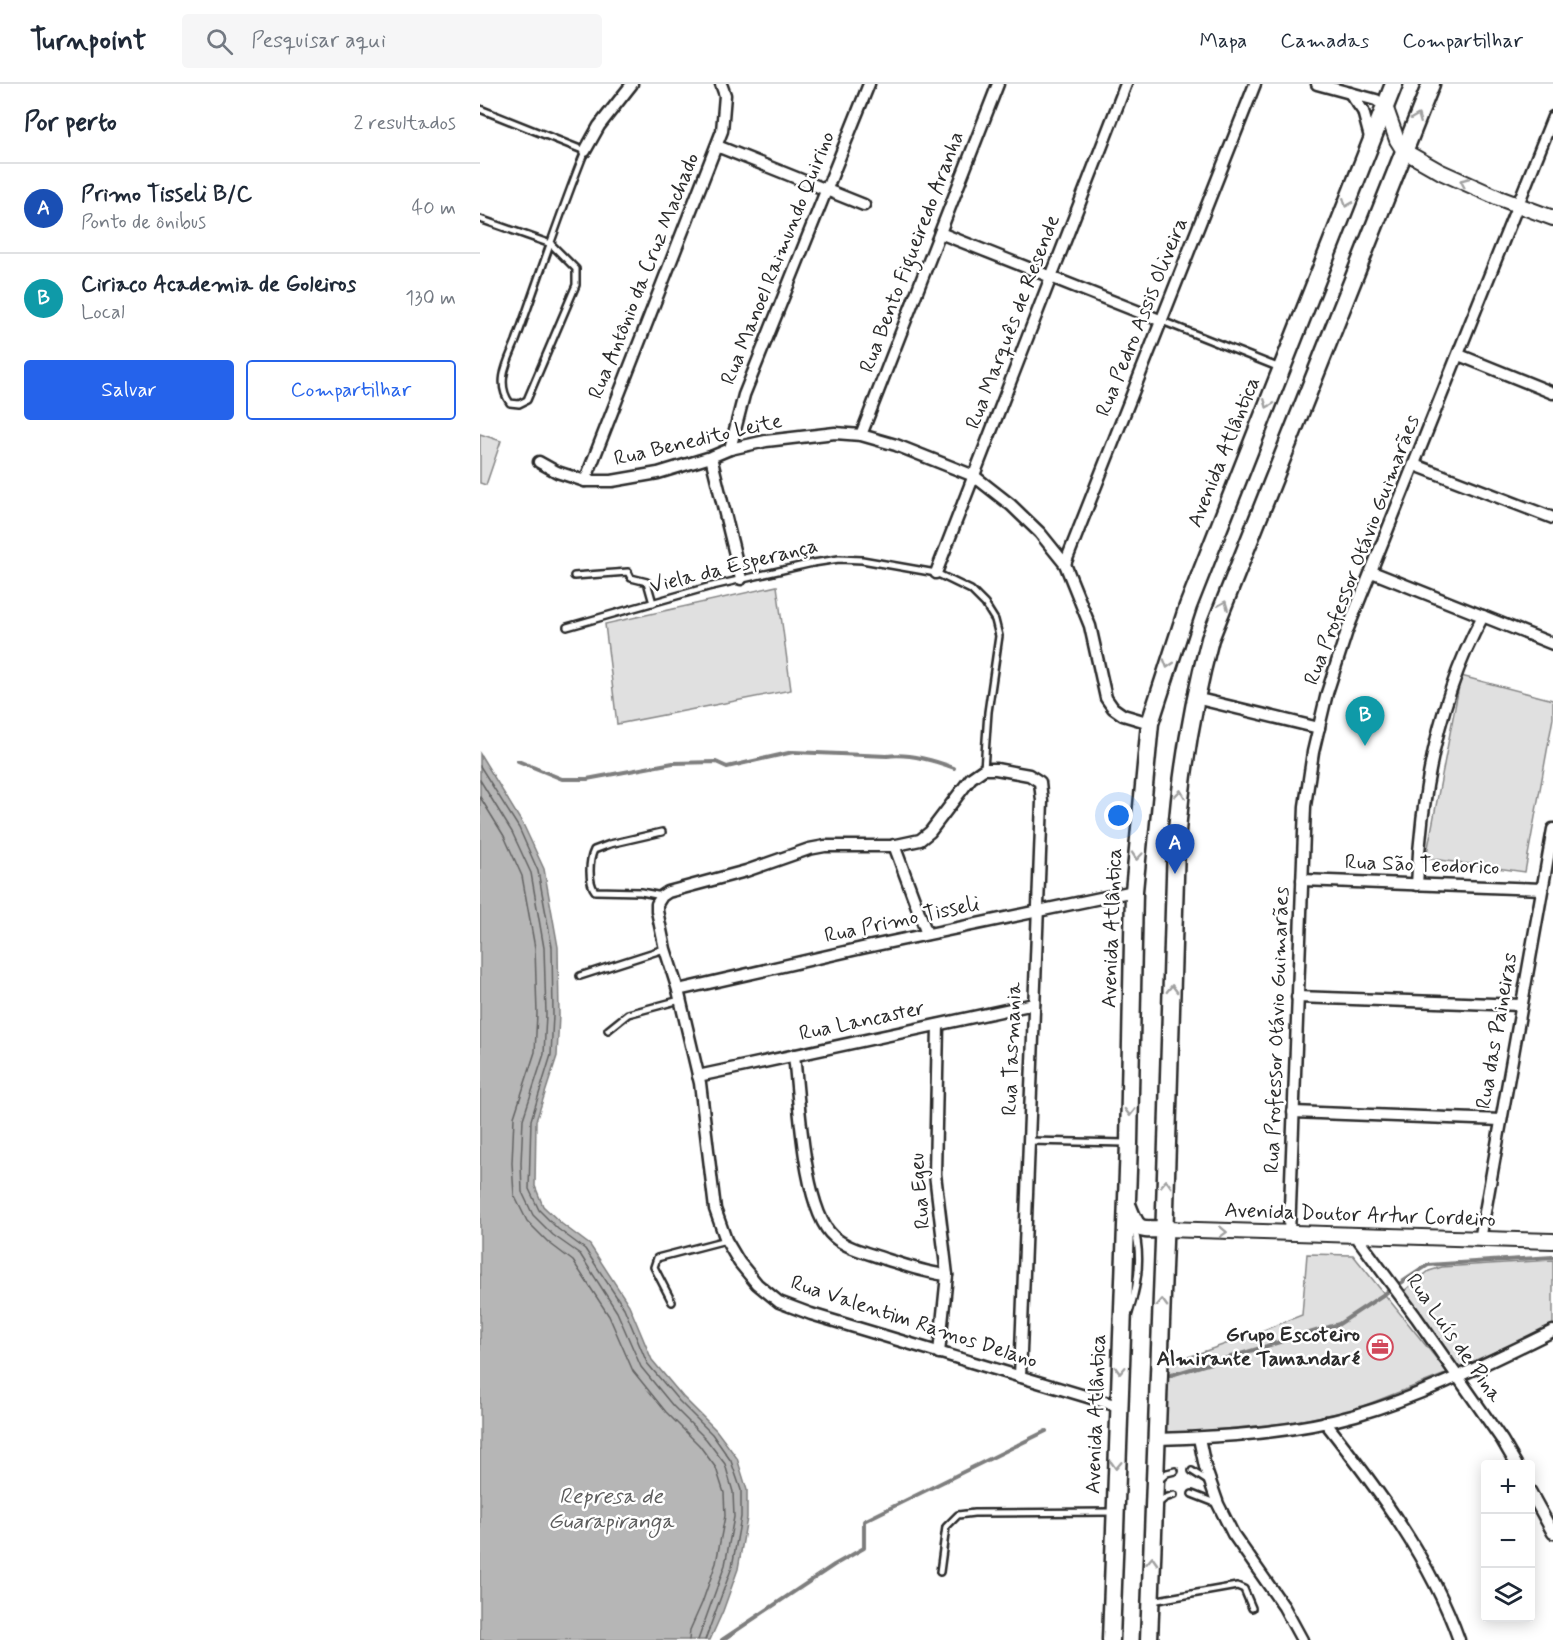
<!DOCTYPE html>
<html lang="pt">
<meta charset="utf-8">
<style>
body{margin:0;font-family:Mynerve,sans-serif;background:#f6f6f7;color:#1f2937}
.controls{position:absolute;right:18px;bottom:18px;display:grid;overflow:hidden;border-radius:6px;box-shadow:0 3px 15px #0003}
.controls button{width:54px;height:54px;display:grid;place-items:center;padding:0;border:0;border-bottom:2px solid #e0e1e3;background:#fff;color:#1f2937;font:30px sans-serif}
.you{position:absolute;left:639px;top:732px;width:21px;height:21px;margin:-15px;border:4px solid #fff;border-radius:50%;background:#1a73e8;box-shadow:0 0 0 9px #1a73e833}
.badge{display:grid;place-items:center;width:39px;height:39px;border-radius:50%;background:#2563eb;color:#fff;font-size:20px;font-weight:700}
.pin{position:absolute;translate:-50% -50px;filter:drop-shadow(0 2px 3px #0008)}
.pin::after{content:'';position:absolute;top:32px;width:21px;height:18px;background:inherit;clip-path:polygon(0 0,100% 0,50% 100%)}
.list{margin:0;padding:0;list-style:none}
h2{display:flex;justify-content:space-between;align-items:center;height:78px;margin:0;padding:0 24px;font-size:26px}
h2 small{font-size:20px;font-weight:400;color:#747a83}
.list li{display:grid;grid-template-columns:39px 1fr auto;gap:18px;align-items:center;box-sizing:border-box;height:90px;padding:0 24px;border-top:2px solid #e0e1e3}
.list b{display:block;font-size:22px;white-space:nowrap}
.list p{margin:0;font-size:20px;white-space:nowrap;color:#747a83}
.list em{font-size:20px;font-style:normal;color:#747a83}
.actions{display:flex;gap:12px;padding:18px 24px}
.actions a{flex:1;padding:14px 0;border:2px solid #2563eb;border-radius:6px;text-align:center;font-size:21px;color:#2563eb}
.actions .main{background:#2563eb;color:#fff}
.icon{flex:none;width:33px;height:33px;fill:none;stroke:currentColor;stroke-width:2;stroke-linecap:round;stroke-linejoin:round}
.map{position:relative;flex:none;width:1073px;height:1556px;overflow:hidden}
header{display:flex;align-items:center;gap:36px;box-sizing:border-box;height:84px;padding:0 30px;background:#fff;border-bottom:2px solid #e0e1e3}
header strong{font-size:28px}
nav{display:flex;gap:33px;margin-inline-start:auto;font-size:21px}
.search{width:420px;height:54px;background:#f6f6f7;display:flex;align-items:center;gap:15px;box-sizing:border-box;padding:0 21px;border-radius:6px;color:#747a83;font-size:22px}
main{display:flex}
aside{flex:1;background:#fff}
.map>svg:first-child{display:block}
.green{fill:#e0e0e0;stroke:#868686;stroke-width:1.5}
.water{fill:#b6b6b6;stroke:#7e7e7e;stroke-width:1.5}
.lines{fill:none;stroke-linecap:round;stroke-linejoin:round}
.shore{stroke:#636363;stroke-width:1.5}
.stream{stroke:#7e7e7e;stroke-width:4}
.service-casing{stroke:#2b2b2b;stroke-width:10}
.minor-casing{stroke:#2b2b2b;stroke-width:15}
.tertiary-casing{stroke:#2b2b2b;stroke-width:18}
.primary-casing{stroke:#2b2b2b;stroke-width:21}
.service{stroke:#fff;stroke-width:5}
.minor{stroke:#fff;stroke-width:10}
.tertiary{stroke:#fff;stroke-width:14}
.primary{stroke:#fff;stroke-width:16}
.oneway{stroke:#a0a0a0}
.labels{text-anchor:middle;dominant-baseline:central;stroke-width:5;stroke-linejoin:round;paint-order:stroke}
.street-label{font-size:21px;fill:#2b2b2b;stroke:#fff}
.poi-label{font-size:21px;font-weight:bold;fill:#2b2b2b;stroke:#fff;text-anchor:end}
.water-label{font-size:22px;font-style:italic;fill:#5c5c5c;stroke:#fff}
</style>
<header>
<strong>Turnpoint</strong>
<div class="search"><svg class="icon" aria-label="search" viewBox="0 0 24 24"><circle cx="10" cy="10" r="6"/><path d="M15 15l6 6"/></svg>Pesquisar aqui</div>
<nav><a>Mapa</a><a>Camadas</a><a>Compartilhar</a></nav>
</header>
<main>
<aside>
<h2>Por perto<small>2 resultados</small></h2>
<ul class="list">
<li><span class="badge" style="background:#1a4fb4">A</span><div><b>Primo Tisseli B/C</b><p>Ponto de ônibus</p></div><em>40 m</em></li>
<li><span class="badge" style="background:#0f9aa8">B</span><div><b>Ciriaco Academia de Goleiros</b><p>Local</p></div><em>130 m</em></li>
</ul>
<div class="actions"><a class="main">Salvar</a><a>Compartilhar</a></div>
</aside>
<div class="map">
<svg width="1073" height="1556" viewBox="0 0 1073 1556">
<rect width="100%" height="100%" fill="#fff"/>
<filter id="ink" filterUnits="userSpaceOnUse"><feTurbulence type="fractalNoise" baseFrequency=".0167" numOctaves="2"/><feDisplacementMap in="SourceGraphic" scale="12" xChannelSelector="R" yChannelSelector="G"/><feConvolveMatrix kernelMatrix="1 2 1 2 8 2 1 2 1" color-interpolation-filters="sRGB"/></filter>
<g filter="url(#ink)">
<g class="green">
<path d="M0,350L21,357L6,401L0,399Z"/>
<path d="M297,502L311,606L137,640L125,540Z"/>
<path d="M981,592L1073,616V634L1045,788L946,774Z"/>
<path d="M827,1170L873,1171L968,1289L873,1326L807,1339L683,1351L685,1281L763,1254L822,1231Z"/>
<path d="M1073,1176V1242L978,1284L924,1207L949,1187L962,1183Z"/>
</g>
<path class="water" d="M0,670L44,742L64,785L78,863L79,931L77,972L56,1037L55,1102L63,1122L82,1140L110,1161L149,1221L172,1276L203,1313L236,1346L257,1374L267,1406V1434L258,1485L243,1527L230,1556H0Z"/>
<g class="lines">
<g class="shore">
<path d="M0,682L39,744L58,787L72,863L73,931L71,971L51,1036L49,1105L59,1126L78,1145L105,1165L144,1224L167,1279L199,1317L232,1350L251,1377L261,1406V1433L252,1483L225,1556"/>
<path d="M0,696L32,748L51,789L64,864L66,930L64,970L43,1035L41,1079L42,1108L53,1131L73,1151L100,1170L137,1228L161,1283L193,1322L226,1355L245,1380L253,1408L254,1433L245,1481L218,1556"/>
<path d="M0,713L24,752L42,792L55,864L57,930L55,968L34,1033L32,1079L34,1111L47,1137L68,1158L93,1177L129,1232L153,1287L186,1328L219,1361L236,1384L244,1409L245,1432L236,1479L222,1519L210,1546L209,1556"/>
</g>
<g class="stream">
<path d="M38,677L82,695H107L193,679L236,678L247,683L313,668L407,672C429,669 453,676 474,684"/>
<path d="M688,1292L859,1240L948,1181L1073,1173"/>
<path d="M242,1556L354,1481L384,1464V1437L566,1347"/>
</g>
<g class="service-casing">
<g id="service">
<path d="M0,25L105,67C80,129 59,193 36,257C28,277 15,299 30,319L39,320L47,316L96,201V185L71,160L0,135"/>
<path d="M682,237L800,284"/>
<path d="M94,492L148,488L151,494L167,498L173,519"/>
<path d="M87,543L228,503L333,479L359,475L382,476L456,489L491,506L505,520L515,536L519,552L508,628L504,685"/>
<path d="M182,748L130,760L114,766C109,776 108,798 115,807L161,808L182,812"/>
<path d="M100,892L184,865"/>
<path d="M128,946L148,930L200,916"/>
<path d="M548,1057L646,1059"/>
<path d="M192,1218L174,1183L177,1174L246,1156"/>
<path d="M649,1229C658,1201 663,1172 654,1144"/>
<path d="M712,1387L729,1398"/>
<path d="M679,1396L687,1389L695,1387"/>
<path d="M712,1410L735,1419"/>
<path d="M679,1419L685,1414L694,1411"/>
<path d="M460,1488L466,1443L478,1431L494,1429L633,1428"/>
<path d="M672,1517L757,1502L764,1505L772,1524"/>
</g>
</g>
<g class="minor-casing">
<g id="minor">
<path d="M837,0L896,16L905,22"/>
<path d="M870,9L883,27L891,57"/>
<path d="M237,62L384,121"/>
<path d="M105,67L119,42L152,0"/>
<path d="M460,149L682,237"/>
<path d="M979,271L1073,309"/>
<path d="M381,351L518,0"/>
<path d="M250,365L264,311L389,0"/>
<path d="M231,373L261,495"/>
<path d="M59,378L77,388L105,397H132L178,389L231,373L250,365L286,357L355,349L381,351L416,361L494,392L531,421L560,449L585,480L610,542L626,614L633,624L643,631L670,639"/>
<path d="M935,381L1073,434"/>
<path d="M105,397L242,47L245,11L241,0"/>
<path d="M585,480L775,0"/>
<path d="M892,488L1073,560"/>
<path d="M456,489L646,0"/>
<path d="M715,614L839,644"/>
<path d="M414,761L447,850"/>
<path d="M822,796L1062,805"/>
<path d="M937,801C941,708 958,614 1003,532"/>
<path d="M198,906L382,864L654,807"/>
<path d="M817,913L1041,921"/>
<path d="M458,941L455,1090L467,1191L459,1269"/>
<path d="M314,971C319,1014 323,1127 354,1153C368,1165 388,1169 405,1175C425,1181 446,1189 467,1191"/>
<path d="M218,992L554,920"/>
<path d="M813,1028L1021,1036"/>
<path d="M809,1150L825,722L833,668L847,609L867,547L1073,33"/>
<path d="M876,1152L936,1233L1022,1356L1036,1380"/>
<path d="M1000,1156L1073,745"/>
<path d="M540,1293L562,717L560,698L549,691L516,685H504L491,694L450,748L440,756L412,762H345L329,765L266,787L188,808L182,812L177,820V827L185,865L198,906L220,999L235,1125L246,1156L259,1178L277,1200L299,1218L331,1230L638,1322"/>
<path d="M845,1338C897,1404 951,1476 979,1556"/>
<path d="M719,1354L725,1383L738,1420L753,1450L804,1523L822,1556"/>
<path d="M677,1355C743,1353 812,1349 876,1331C945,1311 1009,1278 1073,1247"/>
<path d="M1050,1407L1073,1449"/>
</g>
</g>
<g class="tertiary-casing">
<g id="tertiary">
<path d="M905,22L917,56L924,67L961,88L1019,114L1073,134"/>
<path d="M685,1145L1073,1157"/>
</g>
</g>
<g class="primary-casing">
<g id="primary">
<path d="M648,1123C658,1149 659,1145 685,1145"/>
<path d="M631,1556L649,1059L654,807L670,639L708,522L914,0"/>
<path d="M669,1556L684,1158L696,760C701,690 712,622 730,555L951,0"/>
</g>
</g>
<use href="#service" class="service"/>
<use href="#minor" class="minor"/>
<use href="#tertiary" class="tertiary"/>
<use href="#primary" class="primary"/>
</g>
<defs><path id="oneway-chevron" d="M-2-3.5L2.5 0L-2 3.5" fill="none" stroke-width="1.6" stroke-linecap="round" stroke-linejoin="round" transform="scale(1.5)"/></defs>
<g class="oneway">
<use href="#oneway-chevron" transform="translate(937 34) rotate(-68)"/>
<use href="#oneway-chevron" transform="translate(984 98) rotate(-156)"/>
<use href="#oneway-chevron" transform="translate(867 119) rotate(112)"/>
<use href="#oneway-chevron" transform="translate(788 320) rotate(112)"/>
<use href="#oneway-chevron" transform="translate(744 521) rotate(-68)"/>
<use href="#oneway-chevron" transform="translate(688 580) rotate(107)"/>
<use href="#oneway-chevron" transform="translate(700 710) rotate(-83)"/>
<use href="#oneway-chevron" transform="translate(657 772) rotate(95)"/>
<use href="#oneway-chevron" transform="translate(692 905) rotate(-89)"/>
<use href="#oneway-chevron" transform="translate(650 1028) rotate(91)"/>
<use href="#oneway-chevron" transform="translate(686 1100) rotate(-88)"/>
<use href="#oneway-chevron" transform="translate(743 1148) rotate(2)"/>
<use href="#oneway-chevron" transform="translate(682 1219) rotate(-88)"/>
<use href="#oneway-chevron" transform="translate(640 1286) rotate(92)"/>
<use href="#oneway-chevron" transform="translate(636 1381) rotate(92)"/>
<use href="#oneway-chevron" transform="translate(672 1477) rotate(-87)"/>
</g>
</g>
<defs>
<g id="office-ring" transform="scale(1.35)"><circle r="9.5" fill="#fff" stroke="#d1495b" stroke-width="1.5"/><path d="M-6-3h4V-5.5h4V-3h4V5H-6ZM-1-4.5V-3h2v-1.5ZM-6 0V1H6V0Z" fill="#d1495b"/></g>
</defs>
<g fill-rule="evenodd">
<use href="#office-ring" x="900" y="1263"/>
</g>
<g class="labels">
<g class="street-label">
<text transform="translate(432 168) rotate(-69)">Rua Bento Figueiredo Aranha</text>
<text transform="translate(298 174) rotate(-68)">Rua Manoel Raimundo Quirino</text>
<text transform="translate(164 192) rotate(-68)">Rua Antônio da Cruz Machado</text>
<text transform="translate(662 233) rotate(-68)">Rua Pedro Assis Oliveira</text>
<text transform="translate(533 238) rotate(-69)">Rua Marquês de Resende</text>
<text transform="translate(218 356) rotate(-13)">Rua Benedito Leite</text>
<text transform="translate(744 368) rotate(-68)">Avenida Atlântica</text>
<text transform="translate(882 466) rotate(-69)">Rua Professor Otávio Guimarães</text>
<text transform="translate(254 482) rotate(-14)">Viela da Esperança</text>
<text transform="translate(942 781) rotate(2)">Rua São Teodorico</text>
<text transform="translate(422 836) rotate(-12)">Rua Primo Tisseli</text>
<text transform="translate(632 844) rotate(-88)">Avenida Atlântica</text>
<text transform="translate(382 937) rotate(-12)">Rua Lancaster</text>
<text transform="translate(797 946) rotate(-88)">Rua Professor Otávio Guimarães</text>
<text transform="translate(1017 947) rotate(-80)">Rua das Paineiras</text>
<text transform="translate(532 965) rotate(-88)">Rua Tasmania</text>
<text transform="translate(440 1107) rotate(-95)">Rua Egeu</text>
<text transform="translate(880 1131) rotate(2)">Avenida Doutor Artur Cordeiro</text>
<text transform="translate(434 1238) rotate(18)">Rua Valentim Ramos Delano</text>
<text transform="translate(974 1254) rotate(55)">Rua Luís de Pina</text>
<text transform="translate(616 1330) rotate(-88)">Avenida Atlântica</text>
</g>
<g class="poi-label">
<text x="880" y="1251">Grupo Escoteiro<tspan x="880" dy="24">Almirante Tamandaré</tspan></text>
</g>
<g class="water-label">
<text x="131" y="1413">Represa de<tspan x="131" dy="25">Guarapiranga</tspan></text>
</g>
</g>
</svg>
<div class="controls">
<button>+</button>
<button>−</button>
<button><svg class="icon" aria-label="layers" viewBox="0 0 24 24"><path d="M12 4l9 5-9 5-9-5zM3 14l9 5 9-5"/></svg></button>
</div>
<div class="you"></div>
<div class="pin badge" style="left:695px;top:790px;background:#1a4fb4">A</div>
<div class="pin badge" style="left:885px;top:662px;background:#0f9aa8">B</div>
</div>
</main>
